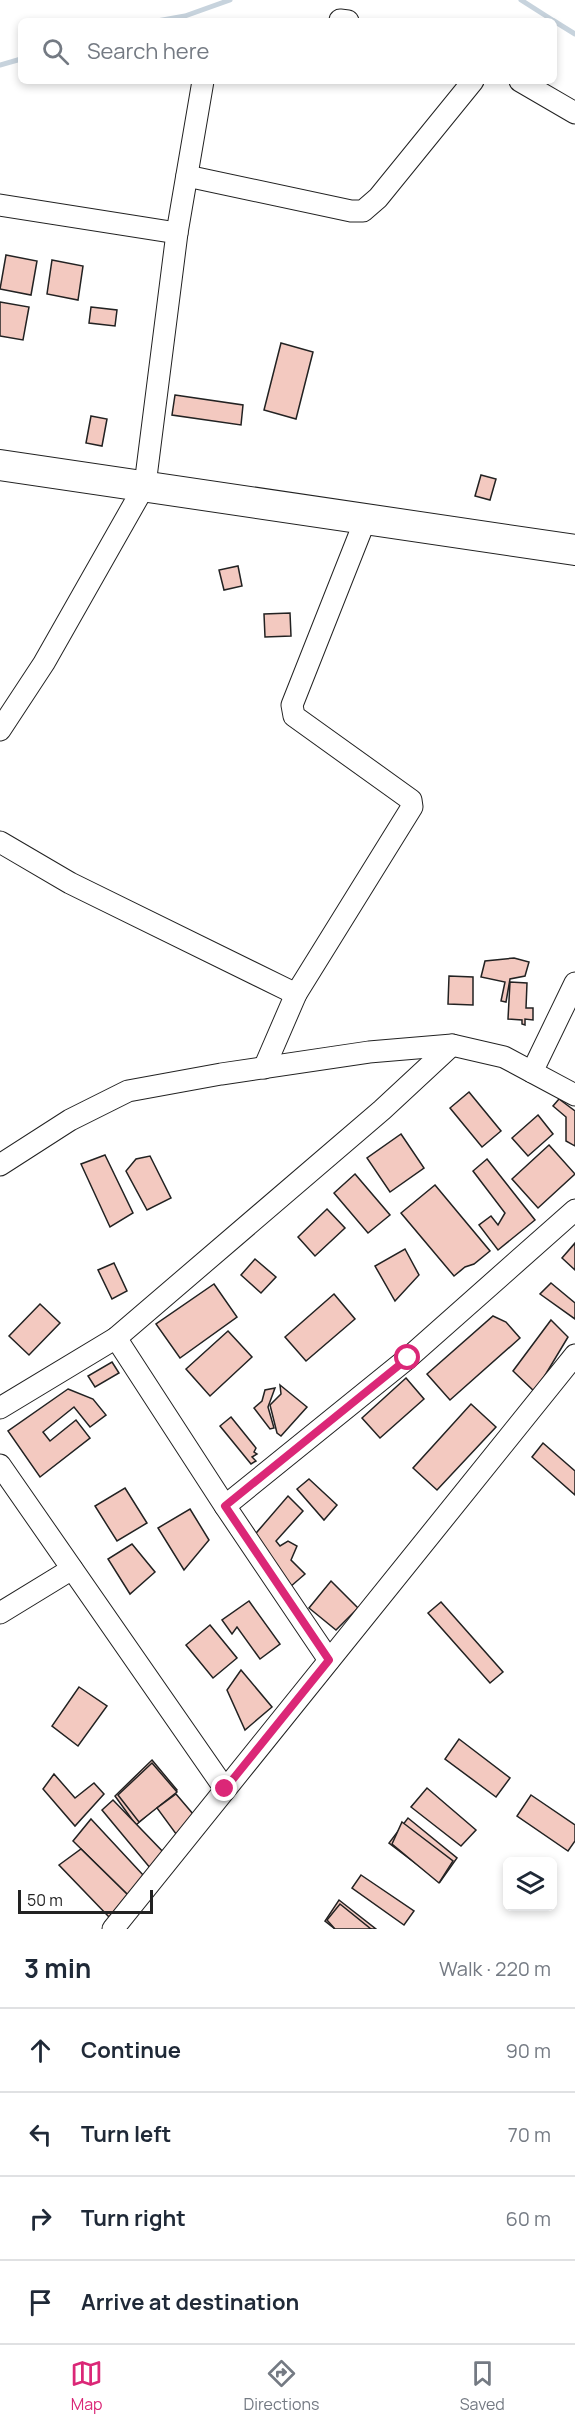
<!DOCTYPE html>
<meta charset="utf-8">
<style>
body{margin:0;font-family:Manrope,sans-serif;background:#f2f2f3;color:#1f2937}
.controls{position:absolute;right:18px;bottom:18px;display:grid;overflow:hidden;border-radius:9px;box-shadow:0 3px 9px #0003}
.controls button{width:54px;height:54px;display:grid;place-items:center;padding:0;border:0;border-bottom:2px solid #e0e1e3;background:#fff;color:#1f2937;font:30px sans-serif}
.scale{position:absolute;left:18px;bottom:15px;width:135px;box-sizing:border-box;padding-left:6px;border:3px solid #222;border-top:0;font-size:16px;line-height:21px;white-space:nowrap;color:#222;-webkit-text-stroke:4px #fff;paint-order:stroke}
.stop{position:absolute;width:18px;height:18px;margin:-14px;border:4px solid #db2777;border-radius:50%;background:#fff}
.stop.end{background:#db2777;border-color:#fff;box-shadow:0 2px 6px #0008}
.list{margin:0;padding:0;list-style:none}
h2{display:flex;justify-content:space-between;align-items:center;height:78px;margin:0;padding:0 24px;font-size:26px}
h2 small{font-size:20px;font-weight:400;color:#747a83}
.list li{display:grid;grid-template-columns:39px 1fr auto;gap:18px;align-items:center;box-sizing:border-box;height:84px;padding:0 24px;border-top:2px solid #e0e1e3}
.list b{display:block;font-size:22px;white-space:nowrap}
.list em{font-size:20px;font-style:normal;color:#747a83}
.icon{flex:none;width:33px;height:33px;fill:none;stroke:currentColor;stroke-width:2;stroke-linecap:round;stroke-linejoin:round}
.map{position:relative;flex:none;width:575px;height:1929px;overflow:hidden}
.search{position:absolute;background:#fff;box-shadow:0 3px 9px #0003;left:18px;right:18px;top:18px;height:66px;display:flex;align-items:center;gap:15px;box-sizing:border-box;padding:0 21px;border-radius:9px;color:#747a83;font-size:22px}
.sheet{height:414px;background:#fff}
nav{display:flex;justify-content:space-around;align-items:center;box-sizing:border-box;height:84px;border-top:2px solid #e0e1e3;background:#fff;font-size:16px;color:#747a83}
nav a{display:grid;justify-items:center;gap:3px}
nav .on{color:#db2777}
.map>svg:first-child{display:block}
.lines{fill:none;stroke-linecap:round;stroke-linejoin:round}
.stream{stroke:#c7d3dd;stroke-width:5}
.building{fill:#f3c9c0;stroke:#222;stroke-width:1.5}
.minor-casing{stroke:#222;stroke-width:23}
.highway-casing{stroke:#222;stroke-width:32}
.minor{stroke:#fff;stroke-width:21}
.highway{stroke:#fff;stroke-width:30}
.route{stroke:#db2777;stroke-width:8}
</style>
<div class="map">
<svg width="575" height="1929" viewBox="0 0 575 1929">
<rect width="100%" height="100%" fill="#fff"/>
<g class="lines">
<g class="stream">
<path d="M521,0L554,21"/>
<path d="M157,21L185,16L230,0"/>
<path d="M554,21L575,34"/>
<path d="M0,65L21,59"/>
</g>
</g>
<g class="building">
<path d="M6,255L37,261L31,295L0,289Z"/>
<path d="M52,260L83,266L78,300L47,294Z"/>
<path d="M0,302L29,307L23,340L0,336Z"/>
<path d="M91,307L117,310L115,326L89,323Z"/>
<path d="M281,343L313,352L296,419L264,410Z"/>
<path d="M175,395L243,405L241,425L172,415Z"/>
<path d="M91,416L107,419L102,446L86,443Z"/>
<path d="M481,475L496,479L490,500L475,496Z"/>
<path d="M238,566L242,586L224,590L219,570Z"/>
<path d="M290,613L291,636L265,637L264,614Z"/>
<path d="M514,958L529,962L525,976L510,979L506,1002L501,1001L505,982L481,977L485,961Z"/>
<path d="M449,976L473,977V1005L448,1004Z"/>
<path d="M510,982L527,983L526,1008H533V1020L525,1019V1025L522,1024V1020L508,1019Z"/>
<path d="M469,1092L501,1131L482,1147L450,1108Z"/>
<path d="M559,1099L575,1111V1146L566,1141V1117L553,1106Z"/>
<path d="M538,1115L553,1134L528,1156L512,1138Z"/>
<path d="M401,1134L424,1168L390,1192L367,1158Z"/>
<path d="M549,1145L575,1174L538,1208L512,1179Z"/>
<path d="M105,1155L133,1213L110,1227L81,1164Z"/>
<path d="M150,1156L171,1198L147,1210L126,1171L136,1159Z"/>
<path d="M487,1159L535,1220L498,1250L479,1225L491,1216L498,1225L505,1213L473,1171Z"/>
<path d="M355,1174L390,1215L368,1233L334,1193Z"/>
<path d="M435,1185L490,1251L474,1264L465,1267L454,1276L401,1213Z"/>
<path d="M327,1209L345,1228L315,1256L298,1237Z"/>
<path d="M575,1243V1270L562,1258Z"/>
<path d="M405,1249L419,1275L395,1301L375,1266Z"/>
<path d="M255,1259L276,1277L261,1293L241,1275Z"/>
<path d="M114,1263L127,1291L112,1299L98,1270Z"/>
<path d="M551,1283L575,1303V1319L540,1294Z"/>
<path d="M214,1284L237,1317L180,1358L156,1324Z"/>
<path d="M334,1294L355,1319L306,1361L285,1337Z"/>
<path d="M40,1304L60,1323L29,1355L9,1336Z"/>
<path d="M493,1316L506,1322L520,1338L450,1400L427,1374Z"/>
<path d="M551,1320L568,1337L535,1392L513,1371Z"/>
<path d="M228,1331L252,1357L210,1396L186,1369Z"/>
<path d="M112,1362L119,1373L95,1387L88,1376Z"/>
<path d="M406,1378L424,1399L380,1438L362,1418Z"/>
<path d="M280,1385L307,1407L281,1436L277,1433L270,1405L281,1394Z"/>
<path d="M275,1388L268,1407L274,1428L270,1429L254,1408L262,1401L265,1390Z"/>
<path d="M68,1389L93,1399L106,1415L90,1427L74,1407L43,1432L50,1441L76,1420L90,1438L40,1477L8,1431Z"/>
<path d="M471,1404L496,1427L437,1490L413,1468Z"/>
<path d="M231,1417L256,1448L254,1452L257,1454L252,1457L256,1461L251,1464L220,1426Z"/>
<path d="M543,1443L575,1471V1495L532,1457Z"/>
<path d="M309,1479L337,1505L324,1520L297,1489Z"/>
<path d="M125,1488L147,1523L117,1541L95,1506Z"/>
<path d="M288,1496L303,1511L276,1541L280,1546L288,1541L297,1546L291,1560L305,1574L290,1587L251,1539Z"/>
<path d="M190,1509L209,1540L184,1570L158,1528Z"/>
<path d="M132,1544L155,1572L130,1594L108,1559Z"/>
<path d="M331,1581L358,1608L336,1630L309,1608Z"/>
<path d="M249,1601L280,1644L260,1659L237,1627L232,1634L222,1620Z"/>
<path d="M441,1602L503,1672L490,1683L428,1613Z"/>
<path d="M210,1625L237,1658L213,1678L186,1645Z"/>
<path d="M241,1670L272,1707L245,1730L227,1690Z"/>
<path d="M79,1687L107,1706L78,1746L52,1726Z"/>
<path d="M459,1739L510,1778L496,1797L445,1759Z"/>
<path d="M152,1760L177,1790L136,1825L115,1796Z"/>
<path d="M152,1763L177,1792L139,1822L118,1795Z"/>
<path d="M54,1774L75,1798L94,1783L104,1794L75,1826L43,1789Z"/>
<path d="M427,1788L476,1830L461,1846L411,1807Z"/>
<path d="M176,1794L199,1821L179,1838L157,1808Z"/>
<path d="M531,1795L575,1825V1841L568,1851L517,1816Z"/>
<path d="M113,1800L167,1856L151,1869L102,1810Z"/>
<path d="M408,1818L457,1858L440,1882L389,1843Z"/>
<path d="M91,1819L144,1876L128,1895L73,1841Z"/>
<path d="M402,1822L453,1861L439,1883L392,1844Z"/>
<path d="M81,1849L131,1898L109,1917L59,1865Z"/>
<path d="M361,1875L414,1911L404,1925L352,1888Z"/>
<path d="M339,1900L376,1929H335L325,1921Z"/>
<path d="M340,1904L371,1929H335L327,1920Z"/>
</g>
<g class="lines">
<g class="minor-casing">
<g id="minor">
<path d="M340,20L348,21"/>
<path d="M520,81L575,113"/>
<path d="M187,176L351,211H363L378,198L473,81"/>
<path d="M0,205L177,233"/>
<path d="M0,730L44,663L145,485L177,233L203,81"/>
<path d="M0,842L70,883L296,994"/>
<path d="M264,1068L296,994L412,807L411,800L294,716L292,705L366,518"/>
<path d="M532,1072L575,983"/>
<path d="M0,1165L70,1120L128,1091L221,1074L369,1052L452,1045L504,1057L575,1095"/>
<path d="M116,1338L225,1506L329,1660"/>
<path d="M0,1408L116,1338L382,1110L452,1045"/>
<path d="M0,1465L225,1789"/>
<path d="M225,1506L408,1358L575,1210"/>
<path d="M0,1613L72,1569"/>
<path d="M113,1929L575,1355"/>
</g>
</g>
<g class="highway-casing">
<path id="highway" d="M0,465L575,550"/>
</g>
<use href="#minor" class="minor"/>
<use href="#highway" class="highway"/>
</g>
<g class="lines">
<path class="route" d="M225,1789L329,1660L225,1506L408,1358"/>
</g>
</svg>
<div class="controls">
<button><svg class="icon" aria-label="layers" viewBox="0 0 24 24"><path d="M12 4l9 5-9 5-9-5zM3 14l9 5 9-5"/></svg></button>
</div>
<div class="scale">50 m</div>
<div class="stop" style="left:408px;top:1358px"></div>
<div class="stop end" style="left:225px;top:1789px"></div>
<div class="search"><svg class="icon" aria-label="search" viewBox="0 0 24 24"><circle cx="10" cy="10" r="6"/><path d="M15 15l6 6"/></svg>Search here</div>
</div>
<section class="sheet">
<h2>3 min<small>Walk · 220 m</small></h2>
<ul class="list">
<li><svg class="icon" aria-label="ahead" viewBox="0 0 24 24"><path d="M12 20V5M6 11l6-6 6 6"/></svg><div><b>Continue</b></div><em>90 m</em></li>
<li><svg class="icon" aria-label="left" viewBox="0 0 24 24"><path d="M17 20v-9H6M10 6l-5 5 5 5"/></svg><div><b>Turn left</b></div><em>70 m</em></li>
<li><svg class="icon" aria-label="right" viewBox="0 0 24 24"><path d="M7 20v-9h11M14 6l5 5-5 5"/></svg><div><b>Turn right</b></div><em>60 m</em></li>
<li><svg class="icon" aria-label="arrive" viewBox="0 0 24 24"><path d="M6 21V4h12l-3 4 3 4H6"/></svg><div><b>Arrive at destination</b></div></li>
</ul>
</section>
<nav>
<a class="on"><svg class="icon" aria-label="map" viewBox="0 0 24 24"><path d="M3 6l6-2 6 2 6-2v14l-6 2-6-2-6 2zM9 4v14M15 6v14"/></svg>Map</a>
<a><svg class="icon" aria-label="directions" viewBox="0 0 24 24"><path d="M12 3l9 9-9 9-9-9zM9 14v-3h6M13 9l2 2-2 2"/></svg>Directions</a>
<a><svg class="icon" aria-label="saved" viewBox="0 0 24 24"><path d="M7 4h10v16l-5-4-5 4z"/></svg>Saved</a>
</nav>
